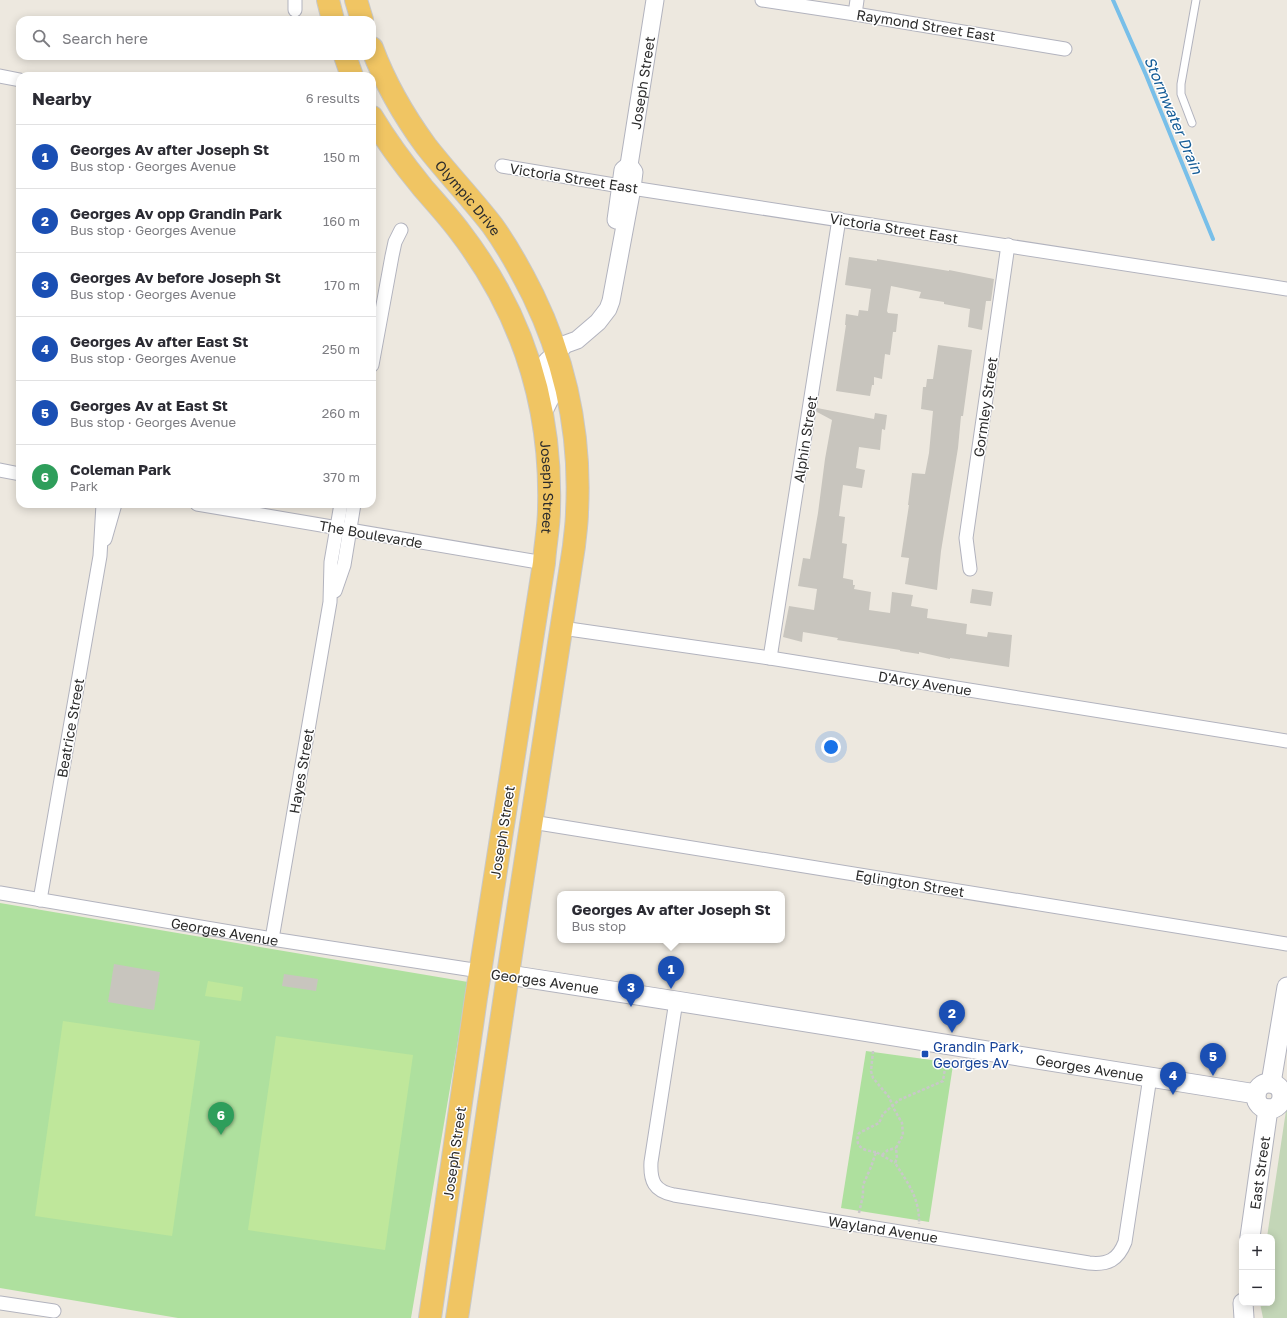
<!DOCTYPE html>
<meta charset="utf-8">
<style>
body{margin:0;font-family:"Golos Text",sans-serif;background:#f2f2f3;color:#2b2b33}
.controls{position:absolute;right:12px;bottom:12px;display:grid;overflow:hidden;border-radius:8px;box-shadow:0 2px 10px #0003}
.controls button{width:36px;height:36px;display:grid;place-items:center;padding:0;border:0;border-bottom:1px solid #e1e1e2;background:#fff;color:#2b2b33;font:20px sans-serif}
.you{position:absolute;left:831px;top:747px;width:14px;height:14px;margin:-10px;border:3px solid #fff;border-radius:50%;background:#1a73e8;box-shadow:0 0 0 6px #1a73e833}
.badge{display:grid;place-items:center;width:26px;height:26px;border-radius:50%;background:#0f766e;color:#fff;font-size:13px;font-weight:700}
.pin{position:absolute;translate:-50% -33px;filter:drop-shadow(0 1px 2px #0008)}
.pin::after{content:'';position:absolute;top:21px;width:14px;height:12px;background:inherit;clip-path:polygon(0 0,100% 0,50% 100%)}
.popup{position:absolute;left:557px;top:891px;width:228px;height:52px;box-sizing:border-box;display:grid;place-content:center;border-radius:8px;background:#fff;filter:drop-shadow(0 1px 3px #0005);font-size:13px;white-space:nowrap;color:#7c7c81}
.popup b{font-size:15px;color:#2b2b33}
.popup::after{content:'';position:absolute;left:50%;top:100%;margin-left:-8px;border:8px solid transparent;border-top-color:#fff}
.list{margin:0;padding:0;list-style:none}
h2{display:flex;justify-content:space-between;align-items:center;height:52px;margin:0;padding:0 16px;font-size:17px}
h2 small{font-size:13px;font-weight:400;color:#7c7c81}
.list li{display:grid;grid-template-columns:26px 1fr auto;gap:12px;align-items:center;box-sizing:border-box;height:64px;padding:0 16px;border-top:1px solid #e1e1e2}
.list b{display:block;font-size:15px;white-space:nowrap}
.list p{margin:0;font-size:13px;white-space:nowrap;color:#7c7c81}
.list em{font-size:13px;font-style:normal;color:#7c7c81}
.icon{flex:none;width:22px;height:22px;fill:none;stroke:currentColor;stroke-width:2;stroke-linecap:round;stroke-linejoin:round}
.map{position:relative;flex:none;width:1287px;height:1318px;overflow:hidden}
.search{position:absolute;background:#fff;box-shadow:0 2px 10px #0003;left:16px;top:16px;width:360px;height:44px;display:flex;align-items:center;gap:10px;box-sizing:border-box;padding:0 14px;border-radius:12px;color:#7c7c81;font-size:15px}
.panel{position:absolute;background:#fff;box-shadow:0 2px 10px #0003;left:16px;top:72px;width:360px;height:436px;border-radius:12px}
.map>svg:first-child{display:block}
.green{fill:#aee09e}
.cemetery{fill:#c3d6b7}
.pitch{fill:#bfe79b}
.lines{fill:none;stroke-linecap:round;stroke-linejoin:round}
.stream{stroke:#78bfe9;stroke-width:4}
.building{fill:#c8c5be}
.service-casing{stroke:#b2b3be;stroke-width:9}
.minor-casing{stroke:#b2b3be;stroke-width:15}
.tertiary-casing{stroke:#b2b3be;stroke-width:19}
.secondary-casing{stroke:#b2b3be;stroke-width:21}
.trunk-casing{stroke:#c8c8c8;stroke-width:24}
.path{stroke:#c8c8c8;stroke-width:2.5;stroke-dasharray:3 2;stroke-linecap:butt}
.service{stroke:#fff;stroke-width:7}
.minor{stroke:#fff;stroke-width:13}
.tertiary{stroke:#fff;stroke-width:17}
.secondary{stroke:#fff;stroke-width:19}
.trunk{stroke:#f0c563;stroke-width:22}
.transit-dot{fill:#1a4fb4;stroke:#fff;stroke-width:1.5}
.labels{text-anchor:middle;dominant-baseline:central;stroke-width:3;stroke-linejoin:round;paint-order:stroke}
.street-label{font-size:14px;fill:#2c2c2c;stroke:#fff}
.transit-label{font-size:14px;fill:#164399;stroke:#fff;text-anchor:start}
.water-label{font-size:15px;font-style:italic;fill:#145c97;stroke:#fff}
</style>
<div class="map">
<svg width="1287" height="1318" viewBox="0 0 1287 1318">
<rect width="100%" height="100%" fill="#ede8df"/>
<g class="green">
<path d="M0,903L468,982L411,1318H178L0,1288Z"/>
<path d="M866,1051L946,1062L953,1065L929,1222L841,1208Z"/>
</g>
<path class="cemetery" d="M1287,1104V1318H1263L1260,1303H1272V1237H1267Z"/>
<g class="pitch">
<path d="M208,981L243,987L241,1001L205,996Z"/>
<path d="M63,1021L200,1041L172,1236L35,1216Z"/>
<path d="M276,1036L413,1055L385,1250L248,1230Z"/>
</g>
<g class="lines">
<path class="stream" d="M1113,0L1146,75L1213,239"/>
</g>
<g class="building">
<path d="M849,257L877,261V259L949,271V270L994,279L991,301H986L982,330L968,327L970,309L944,304V302L919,298L921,292L891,286L887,311L888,313L898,314L896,332H893L890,355L885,354L882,379L874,377V385H872L870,396L836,391L846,325H845L846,314L858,316L859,310L868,311L871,289L845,285Z"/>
<path d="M938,345L972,350L963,416H961L958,448L941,551L937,590L905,584L909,558L901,557L909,505H908L912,473L925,474L929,453L933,411L921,409L923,387H926L927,379H933Z"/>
<path d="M817,408L874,419L875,413L887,415L885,430L882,429L880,450L859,447L856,468L865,470L862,488L843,485L839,516L845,517L842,543L847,544L843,578L853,580V585H855L854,589L871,592L869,610L890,613L892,592L913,595L911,606L928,609L927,618L967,624L966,634L987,637L988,632L1012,635L1009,667L950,658V659L919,652V654L900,651V650L837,640L838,638L803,632L802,642L783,637L789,606L814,610L817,589L798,586L803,558L810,559L818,513L825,459L832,420L817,412Z"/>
<path d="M972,589L993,592L991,606L970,603Z"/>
<path d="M114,964L160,972L154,1010L108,1002Z"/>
<path d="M284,974L318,979L316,991L282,986Z"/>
</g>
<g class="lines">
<g class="service-casing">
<path id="service" d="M1192,123L1181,94V84L1196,0"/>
</g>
<g class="minor-casing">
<g id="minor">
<path d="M295,0V10"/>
<path d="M762,0L855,14L1065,49"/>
<path d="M855,14L857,0"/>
<path d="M0,76L20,80"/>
<path d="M502,166L632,188L1287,289"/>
<path d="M372,365L392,256L395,242L401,230"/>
<path d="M0,470L20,474"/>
<path d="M197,504L544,563"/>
<path d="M105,539L115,504"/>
<path d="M970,569L966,538L1008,245"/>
<path d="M335,591L344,565L354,504"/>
<path d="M562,628L770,658L1287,741"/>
<path d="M770,658L839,219"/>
<path d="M532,822L1287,944"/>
<path id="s1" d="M0,893L272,939L480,971"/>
<path d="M40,900L100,556L103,504"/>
<path d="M272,939L330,602L331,562L341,504"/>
<path d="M676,1001L651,1162C650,1181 654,1191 674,1195L1089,1263C1108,1265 1118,1260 1125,1242L1150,1077"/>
<path d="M0,1303L54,1311"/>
</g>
</g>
<g class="tertiary-casing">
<g id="tertiary">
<path d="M616,220L623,170L629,165"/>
<path id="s2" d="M542,415L550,399L546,364L547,361L566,344L577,340L598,322L608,309L611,301L632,188L634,172L629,165L655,0"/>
</g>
</g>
<g class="secondary-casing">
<g id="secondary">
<path id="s3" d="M509,975L676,1001L1256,1094"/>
<path d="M1271,1083L1287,987"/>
<circle cx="1269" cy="1096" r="13"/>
<path id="s4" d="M1250,1237L1268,1109"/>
<path d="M1243,1303L1244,1318"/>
</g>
</g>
<g class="trunk-casing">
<g id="trunk">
<path d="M328,0L333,20"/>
<path d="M356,0L362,20"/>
<path id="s5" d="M372,48C385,83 404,116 426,146C447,173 471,198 492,225C508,247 521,271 533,295C566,363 581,437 577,512C577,523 575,535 574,546L512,948L457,1318"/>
<path d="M345,56L352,76"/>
<path id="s6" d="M372,117C387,142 405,166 423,188C436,203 449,217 460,232C522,313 552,407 549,509C549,527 545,545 544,563L476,998L430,1318"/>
</g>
</g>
<g class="path">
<path d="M873,1051L871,1071L873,1078L889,1097L894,1109L902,1123L903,1135L896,1148L897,1158L895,1163C908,1183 920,1199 919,1224"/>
<path d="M876,1152C865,1151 853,1147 859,1133L879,1123L883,1114L899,1100L943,1081L946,1062"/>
<path d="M882,1155L888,1150L896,1148"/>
<path d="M859,1213L863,1195V1185L871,1167L876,1152L895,1163"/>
</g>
<use href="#service" class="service"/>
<use href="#minor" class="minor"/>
<use href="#tertiary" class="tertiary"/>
<use href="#secondary" class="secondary"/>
<use href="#trunk" class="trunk"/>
</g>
<rect class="transit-dot" x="921" y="1050" width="8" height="8" rx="2"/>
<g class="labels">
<g class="street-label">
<text transform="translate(926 25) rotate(9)">Raymond Street East</text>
<text stroke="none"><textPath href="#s2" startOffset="369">Joseph Street</textPath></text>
<text transform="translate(574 178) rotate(9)">Victoria Street East</text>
<text stroke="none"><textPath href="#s5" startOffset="179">Olympic Drive</textPath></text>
<text transform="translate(894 228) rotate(9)">Victoria Street East</text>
<text transform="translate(985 407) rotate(-82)">Gormley Street</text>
<text transform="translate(805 439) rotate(-81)">Alphin Street</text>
<text stroke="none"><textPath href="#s6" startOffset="420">Joseph Street</textPath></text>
<text transform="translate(371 534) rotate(10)">The Boulevarde</text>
<text transform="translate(925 683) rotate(9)">D'Arcy Avenue</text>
<text transform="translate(70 728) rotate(-80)">Beatrice Street</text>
<text transform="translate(301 771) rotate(-80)">Hayes Street</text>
<text transform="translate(502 832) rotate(-81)">Joseph Street</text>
<text transform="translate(910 883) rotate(9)">Eglington Street</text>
<text stroke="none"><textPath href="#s1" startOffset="228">Georges Avenue</textPath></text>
<text transform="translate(545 981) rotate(8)">Georges Avenue</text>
<text stroke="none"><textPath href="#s3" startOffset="588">Georges Avenue</textPath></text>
<text transform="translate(454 1153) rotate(-82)">Joseph Street</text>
<text stroke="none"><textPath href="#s4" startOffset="65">East Street</textPath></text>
<text transform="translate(883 1229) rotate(9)">Wayland Avenue</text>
</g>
<g class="transit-label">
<text x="933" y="1046">Grandin Park,<tspan x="933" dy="16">Georges Av</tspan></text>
</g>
<g class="water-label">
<text transform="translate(1174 115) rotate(67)">Stormwater Drain</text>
</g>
</g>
</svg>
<div class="controls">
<button>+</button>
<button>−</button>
</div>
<div class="you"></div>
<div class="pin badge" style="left:671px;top:989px;background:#1a4fb4">1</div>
<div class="popup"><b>Georges Av after Joseph St</b>Bus stop</div>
<div class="pin badge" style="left:952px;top:1033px;background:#1a4fb4">2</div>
<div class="pin badge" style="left:631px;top:1007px;background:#1a4fb4">3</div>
<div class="pin badge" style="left:1173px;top:1095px;background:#1a4fb4">4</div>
<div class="pin badge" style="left:1213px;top:1076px;background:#1a4fb4">5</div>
<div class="pin badge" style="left:221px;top:1135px;background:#2e9e5b">6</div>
<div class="search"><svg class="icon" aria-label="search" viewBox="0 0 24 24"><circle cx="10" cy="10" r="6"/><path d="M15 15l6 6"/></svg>Search here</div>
<section class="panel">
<h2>Nearby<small>6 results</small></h2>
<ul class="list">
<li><span class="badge" style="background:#1a4fb4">1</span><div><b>Georges Av after Joseph St</b><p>Bus stop · Georges Avenue</p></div><em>150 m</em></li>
<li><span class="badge" style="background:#1a4fb4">2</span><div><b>Georges Av opp Grandin Park</b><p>Bus stop · Georges Avenue</p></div><em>160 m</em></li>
<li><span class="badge" style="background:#1a4fb4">3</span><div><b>Georges Av before Joseph St</b><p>Bus stop · Georges Avenue</p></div><em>170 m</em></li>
<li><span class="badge" style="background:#1a4fb4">4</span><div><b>Georges Av after East St</b><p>Bus stop · Georges Avenue</p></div><em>250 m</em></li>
<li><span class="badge" style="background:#1a4fb4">5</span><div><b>Georges Av at East St</b><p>Bus stop · Georges Avenue</p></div><em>260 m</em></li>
<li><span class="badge" style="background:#2e9e5b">6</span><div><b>Coleman Park</b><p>Park</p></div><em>370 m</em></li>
</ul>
</section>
</div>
